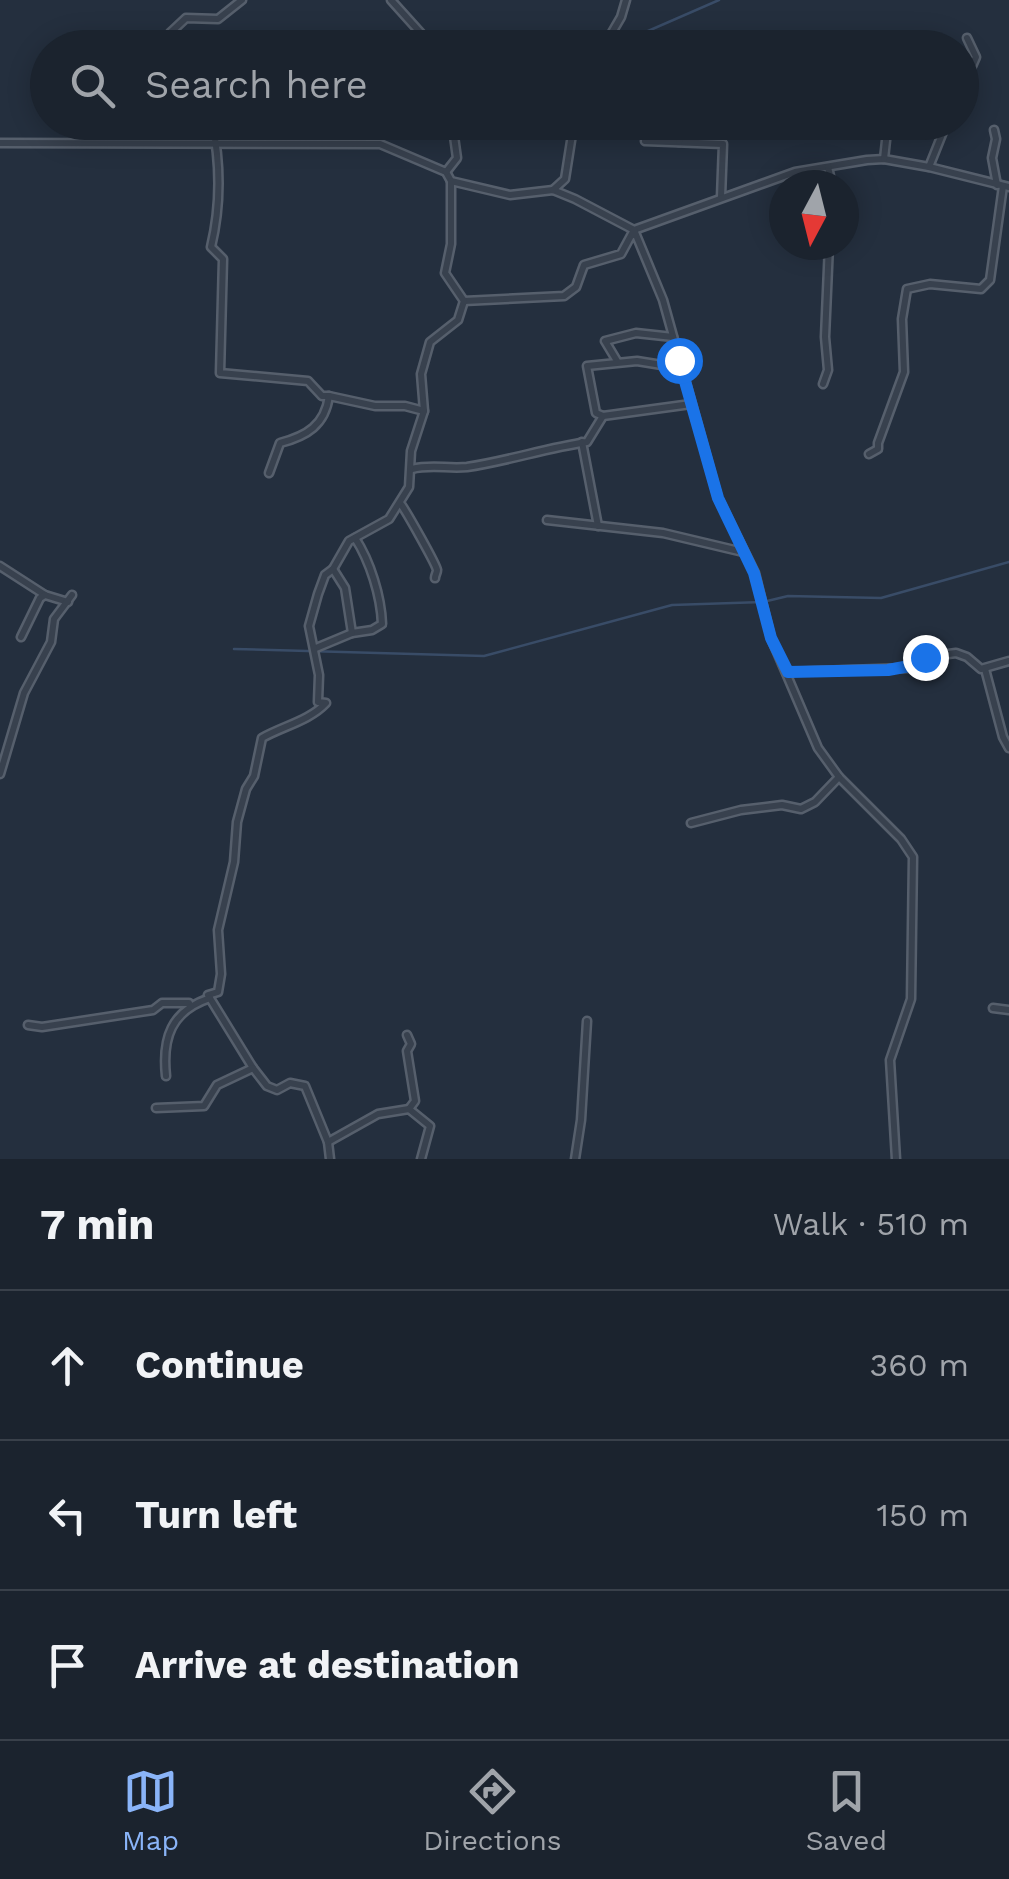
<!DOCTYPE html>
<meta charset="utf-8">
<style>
body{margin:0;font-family:"Work Sans",sans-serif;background:#282f3a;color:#f1f3f6}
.compass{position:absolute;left:769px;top:170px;width:90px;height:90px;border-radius:50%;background:#1b232e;box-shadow:0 5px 25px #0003;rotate:187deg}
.stop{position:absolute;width:30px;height:30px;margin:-22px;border:8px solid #1a73e8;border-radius:50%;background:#fff}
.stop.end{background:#1a73e8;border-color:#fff;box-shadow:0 2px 10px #0008}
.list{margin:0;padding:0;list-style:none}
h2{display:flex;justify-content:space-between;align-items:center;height:130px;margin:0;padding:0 40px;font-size:42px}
h2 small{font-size:32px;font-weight:400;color:#a0a4aa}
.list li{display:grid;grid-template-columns:65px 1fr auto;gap:30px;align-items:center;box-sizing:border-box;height:150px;padding:0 40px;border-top:2px solid #39404a}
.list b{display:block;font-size:38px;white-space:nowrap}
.list em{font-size:32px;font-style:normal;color:#a0a4aa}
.icon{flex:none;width:55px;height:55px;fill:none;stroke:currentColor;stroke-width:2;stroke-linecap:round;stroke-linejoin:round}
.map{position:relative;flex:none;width:1009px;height:1159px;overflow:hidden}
.search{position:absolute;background:#1b232e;box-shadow:0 5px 25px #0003;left:30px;right:30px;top:30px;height:110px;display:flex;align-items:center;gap:25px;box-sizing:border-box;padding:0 35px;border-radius:55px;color:#a0a4aa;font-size:38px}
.sheet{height:580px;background:#1b232e}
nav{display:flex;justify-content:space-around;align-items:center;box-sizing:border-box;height:140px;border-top:2px solid #39404a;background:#1b232e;font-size:28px;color:#a0a4aa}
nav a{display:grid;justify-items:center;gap:5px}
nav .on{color:#8ab4f8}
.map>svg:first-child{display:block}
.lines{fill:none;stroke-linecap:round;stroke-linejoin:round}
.stream{stroke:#394c67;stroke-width:2.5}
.minor-casing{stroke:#565f6c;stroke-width:11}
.minor{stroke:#38414e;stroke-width:6}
.route{stroke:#1a73e8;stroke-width:12}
</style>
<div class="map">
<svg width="1009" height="1159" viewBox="0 0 1009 1159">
<rect width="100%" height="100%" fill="#242f3e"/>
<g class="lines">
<g class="stream">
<path d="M609,48L719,0"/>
<path d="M234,649L484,656L672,605L763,602L788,596L881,598L1009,562"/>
</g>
<g class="minor-casing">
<g id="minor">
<path d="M391,0L427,40L429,48"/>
<path d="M177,48L170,33L186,18L218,19L242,0"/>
<path d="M603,48L621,17L626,0"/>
<path d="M897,48L898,38"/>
<path d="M962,89L976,57L967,38"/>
<path d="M212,122C221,165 221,205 211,247L223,259L220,373L308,381L322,396H329"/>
<path d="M649,122L645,141L723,144L721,197"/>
<path d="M994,130L996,139L992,158L997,185"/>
<path d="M679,142L681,122"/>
<path d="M0,143L380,144L446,172L451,181L510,195L553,190L575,199L634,230L795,172L867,160L884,159L929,167L1009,187"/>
<path d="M884,159L888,122"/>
<path d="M828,167L832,185"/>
<path d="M929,167L947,122"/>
<path d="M446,172L457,158L452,122"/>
<path d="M553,190L565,179L574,122"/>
<path d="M464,301L564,296L576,287L584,265L621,254L634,230L663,300L718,498L755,573L771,638L818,748L839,777L901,839L913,857L911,999L890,1060L896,1159"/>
<path d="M617,361L605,341L636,333L673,337"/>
<path d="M823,384L828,370L825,337L829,245"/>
<path d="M603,416L596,413L587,366L637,361L668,366L679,360"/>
<path d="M582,442L598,526"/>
<path d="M869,454L878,449V443L904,372L902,319L907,289L930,284L981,289L990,280L1003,186"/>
<path d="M412,469C431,464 448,469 467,467C508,461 546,448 587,442L603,416L691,404"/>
<path d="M269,473L280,443C307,436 325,425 329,396L375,406H405L424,411"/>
<path d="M400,503C405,509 436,564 437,570C437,573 435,575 435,578"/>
<path d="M547,520L663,533L743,552"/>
<path d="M0,566L45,595L68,602"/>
<path d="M352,633L372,630L382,624C381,596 370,561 355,538"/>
<path d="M21,637L40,598L45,595"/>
<path d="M316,648L352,633L345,588L333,569"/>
<path d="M985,669L1003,737L1009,748"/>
<path d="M788,672L908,668L920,664L925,657L956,653L967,657L981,669L1009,661"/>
<path d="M0,774L24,693L51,642L54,619L72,595"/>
<path d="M691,823L741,810L782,805L801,809L815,802L839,777"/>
<path d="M993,1008L1009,1010"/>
<path d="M28,1025L42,1027L153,1010L162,1003H189L190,1006"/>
<path d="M407,1035L411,1044L407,1051L415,1101L409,1109"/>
<path d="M253,1068L208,995L218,992L221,974L218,930L234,862L237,822L246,789L254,776L262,738C283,726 309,721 326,703L318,702L319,675L309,626L318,594L325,575L333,569L349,541L389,519L409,487L411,451L424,411L421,374L430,342L458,320L464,301L445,273L451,244V181"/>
<path d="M166,1076C162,1038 171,1011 210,998"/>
<path d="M156,1108L204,1106L217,1085L253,1068L267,1086L277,1090L290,1083L305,1086L328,1142L330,1159"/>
<path d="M328,1142L378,1114L409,1109L430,1126L421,1159"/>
<path d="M575,1159L581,1120L587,1021"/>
</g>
</g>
<use href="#minor" class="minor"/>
</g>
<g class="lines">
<path class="route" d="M679,360L718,498L754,573L771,638L788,672L888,670L920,664L925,657"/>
</g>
</svg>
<svg class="compass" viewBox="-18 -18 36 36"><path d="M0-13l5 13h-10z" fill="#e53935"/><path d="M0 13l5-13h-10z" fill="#a0a4aa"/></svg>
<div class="stop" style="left:679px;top:360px"></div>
<div class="stop end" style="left:925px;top:657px"></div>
<div class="search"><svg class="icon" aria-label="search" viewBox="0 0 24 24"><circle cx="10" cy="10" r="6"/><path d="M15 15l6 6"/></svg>Search here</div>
</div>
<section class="sheet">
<h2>7 min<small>Walk · 510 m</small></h2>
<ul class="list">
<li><svg class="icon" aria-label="ahead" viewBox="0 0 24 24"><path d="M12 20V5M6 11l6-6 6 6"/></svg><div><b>Continue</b></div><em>360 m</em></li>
<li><svg class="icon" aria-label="left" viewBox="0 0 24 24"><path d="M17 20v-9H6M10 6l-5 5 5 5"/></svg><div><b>Turn left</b></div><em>150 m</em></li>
<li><svg class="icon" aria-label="arrive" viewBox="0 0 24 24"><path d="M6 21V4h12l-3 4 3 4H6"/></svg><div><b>Arrive at destination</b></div></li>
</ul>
</section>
<nav>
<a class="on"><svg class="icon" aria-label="map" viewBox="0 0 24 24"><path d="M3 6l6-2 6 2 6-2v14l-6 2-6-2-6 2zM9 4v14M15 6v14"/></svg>Map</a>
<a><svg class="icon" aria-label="directions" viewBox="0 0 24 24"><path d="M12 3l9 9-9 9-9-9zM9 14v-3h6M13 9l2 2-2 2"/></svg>Directions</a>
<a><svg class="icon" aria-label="saved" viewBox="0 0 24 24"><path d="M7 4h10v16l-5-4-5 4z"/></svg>Saved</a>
</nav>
